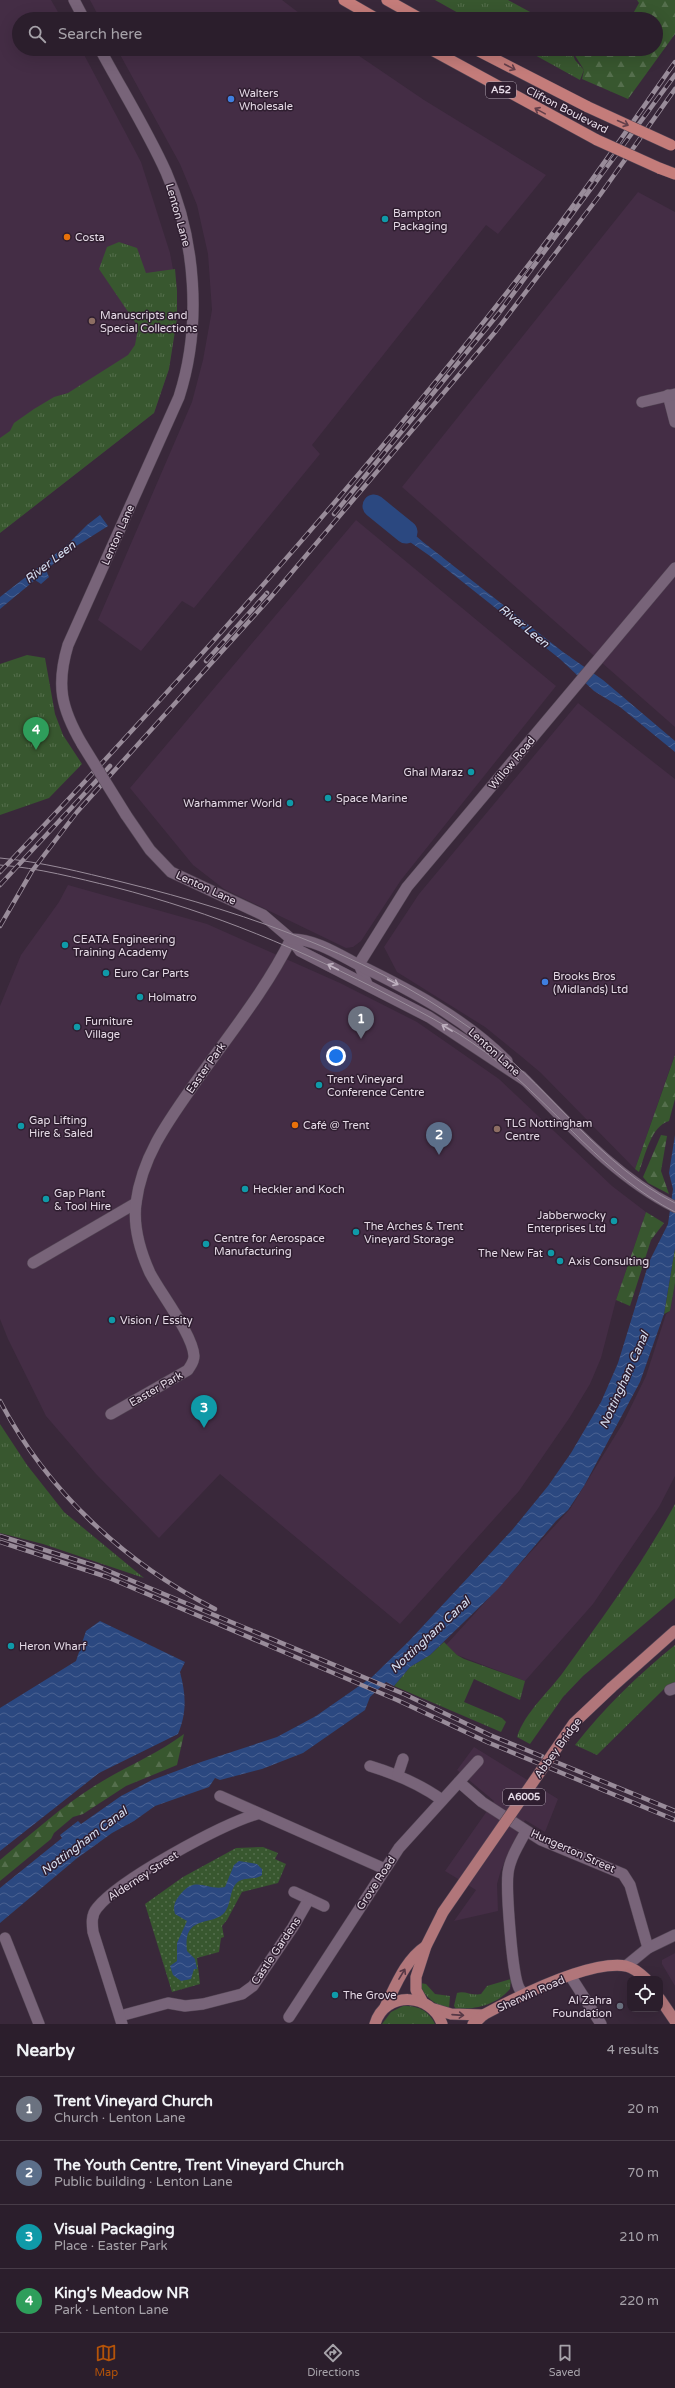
<!DOCTYPE html>
<meta charset="utf-8">
<style>
body{margin:0;font-family:"Varela Round",sans-serif;background:#372b38;color:#f1f3f6}
.controls{position:absolute;right:12px;bottom:12px;display:grid;overflow:hidden;border-radius:8px;box-shadow:0 4px 16px #0002}
.controls button{width:36px;height:36px;display:grid;place-items:center;padding:0;border:0;border-bottom:1px solid #473c48;background:#2b1e2c;color:#f1f3f6;font:20px sans-serif}
.you{position:absolute;left:336px;top:1056px;width:14px;height:14px;margin:-10px;border:3px solid #fff;border-radius:50%;background:#1a73e8;box-shadow:0 0 0 6px #1a73e833}
.badge{display:grid;place-items:center;width:26px;height:26px;border-radius:50%;background:#b45309;color:#fff;font-size:13px;font-weight:700}
.pin{position:absolute;translate:-50% -33px;filter:drop-shadow(0 1px 2px #0008)}
.pin::after{content:'';position:absolute;top:21px;width:14px;height:12px;background:inherit;clip-path:polygon(0 0,100% 0,50% 100%)}
.list{margin:0;padding:0;list-style:none}
h2{display:flex;justify-content:space-between;align-items:center;height:52px;margin:0;padding:0 16px;font-size:17px}
h2 small{font-size:13px;font-weight:400;color:#a6a2a9}
.list li{display:grid;grid-template-columns:26px 1fr auto;gap:12px;align-items:center;box-sizing:border-box;height:64px;padding:0 16px;border-top:1px solid #473c48}
.list b{display:block;font-size:15px;white-space:nowrap}
.list p{margin:0;font-size:13px;white-space:nowrap;color:#a6a2a9}
.list em{font-size:13px;font-style:normal;color:#a6a2a9}
.icon{flex:none;width:22px;height:22px;fill:none;stroke:currentColor;stroke-width:2;stroke-linecap:round;stroke-linejoin:round}
.map{position:relative;flex:none;width:675px;height:2024px;overflow:hidden}
.search{position:absolute;background:#2b1e2c;box-shadow:0 4px 16px #0002;left:12px;right:12px;top:12px;height:44px;display:flex;align-items:center;gap:10px;box-sizing:border-box;padding:0 14px;border-radius:22px;color:#a6a2a9;font-size:15px}
.sheet{height:308px;background:#2b1e2c}
nav{display:flex;justify-content:space-around;align-items:center;box-sizing:border-box;height:56px;border-top:1px solid #473c48;background:#2b1e2c;font-size:11px;color:#a6a2a9}
nav a{display:grid;justify-items:center;gap:2px}
nav .on{color:#b45309}
.map>svg:first-child{display:block}
.built{fill:#442d45}
.grass{fill:url(#grass-tufts)}
.forest{fill:url(#forest-firs)}
.garden{fill:url(#garden-dots)}
.water{fill:url(#water-waves)}
.lines{fill:none;stroke-linecap:round;stroke-linejoin:round}
.river{stroke:#2b4880;stroke-width:23}
.minor-casing{stroke:#534554;stroke-width:12}
.tertiary-casing{stroke:#534554;stroke-width:12}
.primary-casing{stroke:#534554;stroke-width:12}
.trunk-casing{stroke:#534554;stroke-width:12}
.minor{stroke:#786479;stroke-width:11}
.tertiary{stroke:#786479;stroke-width:11}
.primary{stroke:#b1767a;stroke-width:11}
.trunk{stroke:#c47c7a;stroke-width:11}
.tram{stroke:#998c9a;stroke-width:1}
.rail-casing{stroke:#998c9a;stroke-width:4.5}
.rail{stroke:#2f1e30;stroke-width:3;stroke-dasharray:9;stroke-linecap:butt}
.tertiary-bridge-casing{stroke:#534554;stroke-width:12;stroke-linecap:butt}
.primary-bridge-casing{stroke:#534554;stroke-width:12;stroke-linecap:butt}
.trunk-bridge-casing{stroke:#534554;stroke-width:12;stroke-linecap:butt}
.tertiary-bridge{stroke:#786479;stroke-width:11}
.primary-bridge{stroke:#b1767a;stroke-width:11}
.trunk-bridge{stroke:#c47c7a;stroke-width:11}
.oneway{stroke:#633f4a}
.oneway2{stroke:#bfb1c0}
.oneway3{stroke:#563846}
.shop-dot{fill:#3f7fe0;stroke:#2f1e30;stroke-width:1.5}
.culture-dot{fill:#0f9aa8;stroke:#2f1e30;stroke-width:1.5}
.food-dot{fill:#e8710a;stroke:#2f1e30;stroke-width:1.5}
.education-dot{fill:#8d6e63;stroke:#2f1e30;stroke-width:1.5}
.worship-dot{fill:#6b7280;stroke:#2f1e30;stroke-width:1.5}
.labels{text-anchor:middle;dominant-baseline:central;stroke-width:3;stroke-linejoin:round;paint-order:stroke}
.shield{fill:#2f1e30;stroke:#aea2af;stroke-width:1}
.shield-label{font-size:10px;font-weight:bold;fill:#e5dae6}
.poi-label{font-size:11px;fill:#e5dae6;stroke:#2f1e30;text-anchor:start}
.street-label{font-size:11px;fill:#e5dae6;stroke:#2f1e30}
.water-label{font-size:12px;font-style:italic;fill:#d8e1f3;stroke:#2f1e30}
</style>
<div class="map">
<svg width="675" height="2024" viewBox="0 0 675 2024">
<defs>
<pattern id="grass-tufts" width="24" height="20" patternUnits="userSpaceOnUse"><rect width="24" height="20" fill="#38572f"/><path d="M3 7l-1-3M5 7V3M7 7l1-3M15 17l-1-3M17 17v-4M19 17l1-3" fill="none" stroke="#556f4d"/></pattern>
<pattern id="forest-firs" width="22" height="20" patternUnits="userSpaceOnUse"><rect width="22" height="20" fill="#38572f"/><path d="M5 1l3.5 6h-7zM16 11l3.5 6h-7z" fill="#556f4d"/></pattern>
<pattern id="garden-dots" width="8" height="8" patternUnits="userSpaceOnUse"><rect width="8" height="8" fill="#38572f"/><path d="M2 2h.1M6 6h.1" fill="none" stroke="#556f4d" stroke-width="1.8" stroke-linecap="round"/></pattern>
<pattern id="water-waves" width="16" height="10" patternUnits="userSpaceOnUse"><rect width="16" height="10" fill="#2b4880"/><path d="M0 5q4-4 8 0t8 0" fill="none" stroke="#4a6292"/></pattern>
</defs>
<rect width="100%" height="100%" fill="#39283a"/>
<g class="built">
<path d="M0,0H51L62,19H19V49H81L141,162L170,253L177,291V318L169,369L154,413L0,533Z"/>
<path d="M90,0H282L307,19H100Z"/>
<path d="M117,49H349L424,100L546,175L498,234L486,225L312,445L320,454L194,608L182,601L141,651L98,620L192,402L203,360L212,310L208,254L197,205L180,164Z"/>
<path d="M638,192L675,212V727L402,487Z"/>
<path d="M356,520L556,686L401,880L361,941L353,947L346,948L224,889L193,865L130,788Z"/>
<path d="M578,703L675,779V1054L635,1169L541,1073L522,1057L485,1027L397,972L384,947L419,894Z"/>
<path d="M68,885L207,924L340,983L417,1022L499,1079L612,1186L646,1212L616,1300L601,1358L590,1384L570,1417L519,1491L400,1624L220,1474L159,1538L96,1474L46,1416L8,1339L0,1319V1006L21,955L59,902Z"/>
<path d="M675,1283V1476L659,1507L593,1604L525,1681L457,1655L446,1645L570,1509L623,1423L646,1376L666,1314L670,1311Z"/>
<path d="M474,1747L558,1799L545,1832L525,1820L501,1870L497,1884L498,1911L454,1921L476,1890L445,1871L494,1801L457,1770Z"/>
<path d="M675,1953V1986L662,1964V1960Z"/>
</g>
<g class="grass">
<path d="M435,0H508L543,19H469Z"/>
<path d="M524,49H571L575,60L584,70L580,80Z"/>
<path d="M119,242L137,248L146,273L175,269L177,291V318L169,369L154,413L0,533V438L10,431L14,423L34,409L54,397L68,393L128,355L135,345L137,334L135,322L99,269L107,247Z"/>
<path d="M27,655L45,658L55,714L63,735L82,764L49,798L0,815V664Z"/>
<path d="M0,1424L27,1465L64,1512L144,1578L43,1544L0,1533Z"/>
<path d="M675,1504V1598L583,1676L563,1697L530,1744L517,1737C525,1712 549,1692 564,1671C603,1617 643,1563 675,1504Z"/>
<path d="M444,1642L457,1655L464,1659L525,1681L520,1700L474,1679L464,1702L502,1718L506,1722L501,1732L394,1686L410,1667L430,1655Z"/>
<path d="M675,1645V1683L664,1689L597,1755L575,1745C605,1707 638,1675 675,1645Z"/>
<path d="M511,1979L510,1989C496,2005 477,2009 456,2009L454,2006L457,1993C464,1990 472,1996 481,1994L487,1986Z"/>
<path d="M420,1983L426,1984L435,1994L450,1996L449,2009C436,2005 423,1997 420,1983Z"/>
<path d="M403,2006C418,2005 429,2011 435,2024H382L391,2012Z"/>
</g>
<g class="forest">
<path d="M637,0H675V34L628,99L582,79L584,70L571,49H656V19H630L639,3Z"/>
<path d="M675,1055V1099L669,1121C651,1126 645,1156 639,1172L635,1169Z"/>
<path d="M661,1135L667,1136L661,1171L669,1194L648,1183L643,1177Z"/>
<path d="M646,1212L664,1223L651,1240L630,1306L616,1300Z"/>
<path d="M675,1248V1283L670,1311L664,1314Z"/>
<path d="M184,1734L177,1765L126,1786L83,1814L73,1817L54,1833L51,1839L0,1881V1860C31,1834 62,1806 96,1785C125,1767 157,1754 184,1734Z"/>
</g>
<path class="garden" d="M263,1847L278,1853L275,1859L286,1864L278,1883L242,1892L227,1920L222,1926L224,1937L221,1938L219,1952L197,1958L200,1984L172,1992L145,1904L183,1877L236,1848Z"/>
<g class="water">
<path d="M385,509L423,542L563,652L603,680L675,741V752L620,707L594,691L560,659L430,556L377,519Z"/>
<path d="M100,515L108,526L70,550L46,570L49,577L41,584L35,580L0,609V597L67,545L87,525Z"/>
<path d="M675,1135V1248L664,1314L640,1382L584,1486L568,1510L556,1521L498,1589L430,1655L410,1667L394,1686L386,1682L370,1697L365,1710L303,1753L262,1769L220,1780L215,1778L209,1787L155,1806L134,1821L112,1833L76,1859L0,1923V1888L62,1838L60,1835L78,1821L81,1824L121,1796L152,1780L201,1762L277,1737L316,1716L372,1677L409,1641L513,1529L548,1486L571,1453L601,1402L618,1363L649,1262L668,1224L673,1189L669,1173Z"/>
<path d="M100,1621L185,1662L180,1672C186,1695 187,1712 178,1734L99,1773L0,1851V1708L76,1661L86,1631Z"/>
<path d="M239,1861L257,1864L262,1869V1875C256,1880 246,1877 239,1881C229,1888 232,1903 225,1912C214,1927 182,1913 187,1951L195,1959L197,1969H194L191,1979L181,1981L173,1975L170,1966L177,1961V1943L187,1921L175,1914C173,1907 174,1903 179,1896C195,1874 206,1891 225,1887L234,1865Z"/>
</g>
<g class="lines">
<path class="river" d="M374,506L406,532"/>
<g class="minor-casing">
<g id="minor">
<path d="M668,395L675,422"/>
<path d="M642,402L675,394"/>
<path d="M367,984L359,964L407,887L675,568"/>
<path d="M33,1263L136,1203"/>
<path d="M111,1414L188,1370C191,1365 194,1362 194,1356C193,1335 161,1294 150,1273C141,1253 133,1226 136,1203C142,1156 169,1120 195,1083C228,1036 266,990 291,939"/>
<path d="M670,1690L675,1688"/>
<path d="M370,1766C396,1774 420,1784 442,1800"/>
<path d="M398,1774L403,1759"/>
<path d="M459,1782L482,1802L541,1840L623,1874L630,1885L648,1948"/>
<path d="M220,1796L385,1869"/>
<path d="M294,1892L324,1906"/>
<path d="M5,1938L39,2024"/>
<path d="M626,1966L648,1948L675,1935"/>
<path d="M571,1977L601,2024"/>
<path d="M525,1995C523,1993 520,1990 519,1988C512,1974 506,1890 508,1873C510,1858 519,1844 526,1831"/>
<path d="M120,2016L168,2003L185,2006L203,2004L242,1994L253,1986L293,1927L309,1899"/>
<path d="M289,2017L399,1848L478,1761"/>
<path d="M122,2024L93,1932C92,1924 91,1915 97,1908C120,1879 221,1825 257,1814"/>
</g>
</g>
<g class="tertiary-casing">
<g id="tertiary">
<path d="M74,0L84,19"/>
<path d="M82,744C61,708 56,685 68,645L179,397C202,326 196,240 166,172C147,130 122,90 100,49"/>
<path d="M126,815L150,850L171,872L263,915L291,939L300,951L429,1017L526,1081"/>
<path d="M291,939C315,939 338,954 359,965C412,991 464,1018 507,1061"/>
<path d="M521,1076C568,1123 615,1177 675,1207"/>
</g>
</g>
<g class="primary-casing">
<g id="primary">
<path d="M611,1688L675,1631"/>
<path d="M660,1999L675,2021"/>
<path d="M422,2001L416,1990V1977L426,1946L443,1912"/>
<path d="M385,2007C396,1985 405,1960 426,1946"/>
<path d="M434,2009L451,2014L483,2015"/>
<path d="M375,2024C385,1990 432,1993 442,2024"/>
<path d="M473,2024C478,2021 480,2017 485,2014C517,1997 589,1960 626,1966C634,1968 640,1973 646,1979"/>
</g>
</g>
<g class="trunk-casing">
<g id="trunk">
<path d="M344,0L377,19"/>
<path d="M387,0L421,19"/>
<path d="M430,49L597,140"/>
<path d="M475,49L588,107"/>
<path d="M659,168L675,174"/>
</g>
</g>
<use href="#minor" class="minor"/>
<use href="#tertiary" class="tertiary"/>
<use href="#primary" class="primary"/>
<use href="#trunk" class="trunk"/>
<g class="tram">
<path d="M0,858C42,862 81,872 122,882C252,914 384,960 490,1043C554,1093 601,1166 675,1203"/>
<path d="M0,865C39,868 76,878 114,887C215,913 300,949 392,997C429,1016 465,1035 498,1062C558,1110 605,1176 675,1212"/>
</g>
<g class="rail-casing">
<g id="rail">
<path d="M334,514L499,313L675,75"/>
<path d="M206,661L267,593"/>
<path d="M0,872C180,682 355,487 516,281C572,210 623,136 675,62"/>
<path d="M0,885L110,766"/>
<path d="M0,926L32,871L77,812L271,597L496,331L600,195L675,89"/>
<path d="M0,1401C47,1491 125,1563 215,1609"/>
<path d="M0,1536L99,1567L404,1694L490,1735L675,1811"/>
<path d="M0,1542L107,1577L397,1700L487,1742L675,1820"/>
</g>
</g>
<use href="#rail" class="rail"/>
<g class="tertiary-bridge-casing">
<path id="tertiary-bridge" d="M82,744L126,815"/>
</g>
<g class="primary-bridge-casing">
<path id="primary-bridge" d="M443,1912L574,1723L611,1688"/>
</g>
<g class="trunk-bridge-casing">
<g id="trunk-bridge">
<path d="M588,107L671,145"/>
<path d="M597,140L659,168"/>
</g>
</g>
<use href="#tertiary-bridge" class="tertiary-bridge"/>
<use href="#primary-bridge" class="primary-bridge"/>
<use href="#trunk-bridge" class="trunk-bridge"/>
</g>
<defs><path id="oneway-shaft" d="M-6 0H5M1.5-3L5.5 0L1.5 3" fill="none" stroke-width="1.6" stroke-linecap="round" stroke-linejoin="round"/></defs>
<g class="oneway">
<use href="#oneway-shaft" transform="translate(510 67) rotate(28)"/>
<use href="#oneway-shaft" transform="translate(540 111) rotate(-151)"/>
<use href="#oneway-shaft" transform="translate(623 123) rotate(24)"/>
</g>
<g class="oneway2">
<use href="#oneway-shaft" transform="translate(333 967) rotate(-153)"/>
<use href="#oneway-shaft" transform="translate(393 982) rotate(28)"/>
<use href="#oneway-shaft" transform="translate(447 1028) rotate(-149)"/>
</g>
<g class="oneway3">
<use href="#oneway-shaft" transform="translate(402 1974) rotate(-59)"/>
<use href="#oneway-shaft" transform="translate(458 2015) rotate(4)"/>
</g>
<g class="shop-dot">
<circle cx="231" cy="99" r="4"/>
<circle cx="545" cy="982" r="4"/>
</g>
<g class="culture-dot">
<circle cx="385" cy="219" r="4"/>
<circle cx="471" cy="772" r="4"/>
<circle cx="328" cy="798" r="4"/>
<circle cx="290" cy="803" r="4"/>
<circle cx="65" cy="945" r="4"/>
<circle cx="106" cy="973" r="4"/>
<circle cx="140" cy="997" r="4"/>
<circle cx="77" cy="1027" r="4"/>
<circle cx="319" cy="1085" r="4"/>
<circle cx="21" cy="1126" r="4"/>
<circle cx="245" cy="1189" r="4"/>
<circle cx="46" cy="1199" r="4"/>
<circle cx="614" cy="1221" r="4"/>
<circle cx="356" cy="1232" r="4"/>
<circle cx="206" cy="1244" r="4"/>
<circle cx="551" cy="1253" r="4"/>
<circle cx="560" cy="1261" r="4"/>
<circle cx="112" cy="1320" r="4"/>
<circle cx="11" cy="1646" r="4"/>
<circle cx="335" cy="1995" r="4"/>
</g>
<g class="food-dot">
<circle cx="67" cy="237" r="4"/>
<circle cx="295" cy="1125" r="4"/>
</g>
<g class="education-dot">
<circle cx="92" cy="321" r="4"/>
<circle cx="497" cy="1129" r="4"/>
</g>
<circle class="worship-dot" cx="620" cy="2006" r="4"/>
<g class="labels">
<g class="shield">
<rect x="486" y="82" width="30" height="16" rx="3"/>
<rect x="503" y="1789" width="42" height="16" rx="3"/>
</g>
<g class="shield-label">
<text x="501" y="90">A52</text>
<text x="524" y="1797">A6005</text>
</g>
<g class="poi-label">
<text x="239" y="93">Walters<tspan x="239" dy="13">Wholesale</tspan></text>
<text x="393" y="213">Bampton<tspan x="393" dy="13">Packaging</tspan></text>
<text x="75" y="237">Costa</text>
<text x="100" y="315">Manuscripts and<tspan x="100" dy="13">Special Collections</tspan></text>
<text x="463" y="772" text-anchor="end">Ghal Maraz</text>
<text x="336" y="798">Space Marine</text>
<text x="282" y="803" text-anchor="end">Warhammer World</text>
<text x="73" y="939">CEATA Engineering<tspan x="73" dy="13">Training Academy</tspan></text>
<text x="114" y="973">Euro Car Parts</text>
<text x="553" y="976">Brooks Bros<tspan x="553" dy="13">(Midlands) Ltd</tspan></text>
<text x="148" y="997">Holmatro</text>
<text x="85" y="1021">Furniture<tspan x="85" dy="13">Village</tspan></text>
<text x="327" y="1079">Trent Vineyard<tspan x="327" dy="13">Conference Centre</tspan></text>
<text x="29" y="1120">Gap Lifting<tspan x="29" dy="13">Hire &amp; Saled</tspan></text>
<text x="505" y="1123">TLG Nottingham<tspan x="505" dy="13">Centre</tspan></text>
<text x="303" y="1125">Café @ Trent</text>
<text x="253" y="1189">Heckler and Koch</text>
<text x="54" y="1193">Gap Plant<tspan x="54" dy="13">&amp; Tool Hire</tspan></text>
<text x="606" y="1215" text-anchor="end">Jabberwocky<tspan x="606" dy="13">Enterprises Ltd</tspan></text>
<text x="364" y="1226">The Arches &amp; Trent<tspan x="364" dy="13">Vineyard Storage</tspan></text>
<text x="214" y="1238">Centre for Aerospace<tspan x="214" dy="13">Manufacturing</tspan></text>
<text x="543" y="1253" text-anchor="end">The New Fat</text>
<text x="568" y="1261">Axis Consulting</text>
<text x="120" y="1320">Vision / Essity</text>
<text x="19" y="1646">Heron Wharf</text>
<text x="343" y="1995">The Grove</text>
<text x="612" y="2000" text-anchor="end">Al Zahra<tspan x="612" dy="13">Foundation</tspan></text>
</g>
<g class="street-label">
<text transform="translate(567 110) rotate(27)">Clifton Boulevard</text>
<text transform="translate(178 215) rotate(74)">Lenton Lane</text>
<text transform="translate(118 535) rotate(-66)">Lenton Lane</text>
<text transform="translate(512 763) rotate(-50)">Willow Road</text>
<text transform="translate(206 888) rotate(25)">Lenton Lane</text>
<text transform="translate(494 1052) rotate(42)">Lenton Lane</text>
<text transform="translate(206 1068) rotate(-55)">Easter Park</text>
<text transform="translate(156 1389) rotate(-30)">Easter Park</text>
<text transform="translate(558 1748) rotate(-54)">Abbey Bridge</text>
<text transform="translate(573 1851) rotate(24)">Hungerton Street</text>
<text transform="translate(143 1876) rotate(-33)">Alderney Street</text>
<text transform="translate(376 1883) rotate(-57)">Grove Road</text>
<text transform="translate(276 1951) rotate(-56)">Castle Gardens</text>
<text transform="translate(531 1994) rotate(-24)">Sherwin Road</text>
</g>
<g class="water-label">
<text transform="translate(50 562) rotate(-38)">River Leen</text>
<text transform="translate(524 626) rotate(39)">River Leen</text>
<text transform="translate(624 1380) rotate(-66)">Nottingham Canal</text>
<text transform="translate(430 1635) rotate(-43)">Nottingham Canal</text>
<text transform="translate(84 1841) rotate(-37)">Nottingham Canal</text>
</g>
</g>
</svg>
<div class="controls">
<button><svg class="icon" aria-label="locate" viewBox="0 0 24 24"><circle cx="12" cy="12" r="6"/><path d="M12 2v4M12 18v4M2 12h4M18 12h4"/></svg></button>
</div>
<div class="you"></div>
<div class="pin badge" style="left:361px;top:1039px;background:#6b7280">1</div>
<div class="pin badge" style="left:439px;top:1155px;background:#5c6f8a">2</div>
<div class="pin badge" style="left:204px;top:1428px;background:#0f9aa8">3</div>
<div class="pin badge" style="left:36px;top:750px;background:#2e9e5b">4</div>
<div class="search"><svg class="icon" aria-label="search" viewBox="0 0 24 24"><circle cx="10" cy="10" r="6"/><path d="M15 15l6 6"/></svg>Search here</div>
</div>
<section class="sheet">
<h2>Nearby<small>4 results</small></h2>
<ul class="list">
<li><span class="badge" style="background:#6b7280">1</span><div><b>Trent Vineyard Church</b><p>Church · Lenton Lane</p></div><em>20 m</em></li>
<li><span class="badge" style="background:#5c6f8a">2</span><div><b>The Youth Centre, Trent Vineyard Church</b><p>Public building · Lenton Lane</p></div><em>70 m</em></li>
<li><span class="badge" style="background:#0f9aa8">3</span><div><b>Visual Packaging</b><p>Place · Easter Park</p></div><em>210 m</em></li>
<li><span class="badge" style="background:#2e9e5b">4</span><div><b>King's Meadow NR</b><p>Park · Lenton Lane</p></div><em>220 m</em></li>
</ul>
</section>
<nav>
<a class="on"><svg class="icon" aria-label="map" viewBox="0 0 24 24"><path d="M3 6l6-2 6 2 6-2v14l-6 2-6-2-6 2zM9 4v14M15 6v14"/></svg>Map</a>
<a><svg class="icon" aria-label="directions" viewBox="0 0 24 24"><path d="M12 3l9 9-9 9-9-9zM9 14v-3h6M13 9l2 2-2 2"/></svg>Directions</a>
<a><svg class="icon" aria-label="saved" viewBox="0 0 24 24"><path d="M7 4h10v16l-5-4-5 4z"/></svg>Saved</a>
</nav>
